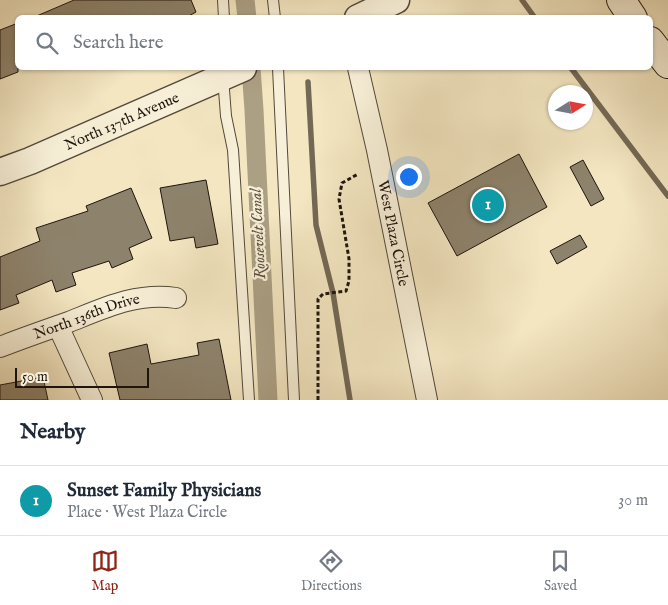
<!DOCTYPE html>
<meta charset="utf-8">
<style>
body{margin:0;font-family:"IM FELL English",serif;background:#f6f6f7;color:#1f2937}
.compass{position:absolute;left:548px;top:85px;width:45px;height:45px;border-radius:50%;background:#fff;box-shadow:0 1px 4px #0004;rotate:79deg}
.scale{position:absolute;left:15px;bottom:12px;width:134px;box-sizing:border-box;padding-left:5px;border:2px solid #1e150e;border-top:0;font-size:14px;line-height:18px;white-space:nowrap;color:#1e150e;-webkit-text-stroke:4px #f7efd7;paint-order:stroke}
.you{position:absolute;left:408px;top:176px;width:18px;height:18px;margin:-12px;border:4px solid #fff;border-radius:50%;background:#1a73e8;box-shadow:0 0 0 8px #1a73e833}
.badge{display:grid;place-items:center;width:32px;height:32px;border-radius:50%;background:#8f2418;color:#fff;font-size:16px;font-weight:700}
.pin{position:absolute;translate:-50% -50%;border:2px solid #fff;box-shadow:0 1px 5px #0006}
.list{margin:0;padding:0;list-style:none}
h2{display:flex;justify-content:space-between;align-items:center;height:65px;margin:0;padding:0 20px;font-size:21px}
h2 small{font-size:16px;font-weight:400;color:#747a83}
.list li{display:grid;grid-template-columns:32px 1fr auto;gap:15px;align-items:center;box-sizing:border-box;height:70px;padding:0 20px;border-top:1px solid #e0e1e3}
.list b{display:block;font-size:19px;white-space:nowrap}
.list p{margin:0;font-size:16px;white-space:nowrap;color:#747a83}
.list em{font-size:16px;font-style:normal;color:#747a83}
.icon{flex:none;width:28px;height:28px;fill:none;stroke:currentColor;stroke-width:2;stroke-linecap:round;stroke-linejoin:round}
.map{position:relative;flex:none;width:668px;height:400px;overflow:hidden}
.search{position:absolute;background:#fff;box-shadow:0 1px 4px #0004;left:15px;right:15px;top:15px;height:55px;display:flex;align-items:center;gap:12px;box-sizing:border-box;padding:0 18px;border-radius:8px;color:#747a83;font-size:19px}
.sheet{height:135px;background:#fff}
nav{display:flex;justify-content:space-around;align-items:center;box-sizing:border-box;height:70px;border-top:1px solid #e0e1e3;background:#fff;font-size:14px;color:#747a83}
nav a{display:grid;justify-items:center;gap:2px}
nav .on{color:#8f2418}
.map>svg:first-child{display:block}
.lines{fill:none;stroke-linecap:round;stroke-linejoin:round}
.stream{stroke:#736855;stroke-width:5.5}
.canal{stroke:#ab9f84;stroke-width:19}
.building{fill:#8d826b;stroke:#1e150e}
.service-casing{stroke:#53493b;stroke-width:12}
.minor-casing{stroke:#53493b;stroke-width:22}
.tertiary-casing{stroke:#53493b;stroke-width:29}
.secondary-casing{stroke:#1e150e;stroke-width:30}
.path{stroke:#1e150e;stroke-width:3;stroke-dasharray:4 2.5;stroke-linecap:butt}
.service{stroke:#f7efd7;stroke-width:10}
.minor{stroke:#f7efd7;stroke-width:20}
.tertiary{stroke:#f7efd7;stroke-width:26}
.secondary{stroke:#f7efd7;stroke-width:28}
.labels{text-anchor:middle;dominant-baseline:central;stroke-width:4.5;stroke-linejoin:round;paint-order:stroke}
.street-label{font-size:15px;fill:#1e150e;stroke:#f7efd7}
.water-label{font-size:16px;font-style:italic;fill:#5d5343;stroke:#f7efd7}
</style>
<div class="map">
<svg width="668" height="400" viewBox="0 0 668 400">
<rect width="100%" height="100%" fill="#f3e6c1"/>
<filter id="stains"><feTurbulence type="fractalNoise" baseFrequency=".004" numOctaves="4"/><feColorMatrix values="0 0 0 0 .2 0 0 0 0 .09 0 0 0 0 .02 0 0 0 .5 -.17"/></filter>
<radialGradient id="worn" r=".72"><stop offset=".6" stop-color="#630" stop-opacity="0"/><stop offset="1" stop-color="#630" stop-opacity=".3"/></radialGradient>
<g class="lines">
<g class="stream">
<path d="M522,0L535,18"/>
<path d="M571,68L668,196"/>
<path d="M308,82L316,225L333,293L350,400"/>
</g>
<g class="canal">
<path d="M245,0L247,18"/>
<path d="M251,68L254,110L268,400"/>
</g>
</g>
<g class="building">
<path d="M74,0H191L196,12L185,18H32Z"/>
<path d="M18,23V72L0,79V30Z"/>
<path d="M519,154L547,207L457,256L428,203Z"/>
<path d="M583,160L604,199L591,206L570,167Z"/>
<path d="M206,180L218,244L196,248L194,237L170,241L160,188Z"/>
<path d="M131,188L152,238L129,248L133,259L112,268L109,261L72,273L76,285L56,292L52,280L16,295L19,303L0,310V257L40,241L36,228L88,211L86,206Z"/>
<path d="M580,235L587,247L557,264L550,251Z"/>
<path d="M219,339L231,400H120L109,353L147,344L151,364L199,355L197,343Z"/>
<path d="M43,377L48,400H0V385Z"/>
</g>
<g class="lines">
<g class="service-casing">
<g id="service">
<path d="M223,0L224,18"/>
<path d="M273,0L275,18"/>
<path d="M278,68L294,400"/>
<path d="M223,77L226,116L233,150L249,400"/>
</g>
</g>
<g class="minor-casing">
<g id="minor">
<path id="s1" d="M358,68L377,150L427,400"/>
<path d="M58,326L92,400"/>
<path id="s2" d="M0,347C23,338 46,330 69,322C104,308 137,292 176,298"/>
</g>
</g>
<g class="tertiary-casing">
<g id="tertiary">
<path d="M358,18L396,0"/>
<path id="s3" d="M0,172L30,161L243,68"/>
</g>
</g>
<g class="secondary-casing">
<g id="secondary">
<path d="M621,0L633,18"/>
<path d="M650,41L668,64"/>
</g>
</g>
<path class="path" d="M318,400V299L323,294L346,291L349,281V259L339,199L342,183L358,174"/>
<use href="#service" class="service"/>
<use href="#minor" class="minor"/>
<use href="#tertiary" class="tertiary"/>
<use href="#secondary" class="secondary"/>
</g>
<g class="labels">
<g class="street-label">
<text stroke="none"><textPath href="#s3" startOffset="132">North 137th Avenue</textPath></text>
<text stroke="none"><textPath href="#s1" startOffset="169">West Plaza Circle</textPath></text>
<text stroke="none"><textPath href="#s2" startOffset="92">North 136th Drive</textPath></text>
</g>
<g class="water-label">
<text transform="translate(259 234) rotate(-93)">Roosevelt Canal</text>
</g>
</g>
<rect width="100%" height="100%" filter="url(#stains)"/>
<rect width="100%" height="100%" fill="url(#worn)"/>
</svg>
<svg class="compass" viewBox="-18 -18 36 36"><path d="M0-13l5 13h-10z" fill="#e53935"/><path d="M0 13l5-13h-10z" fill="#747a83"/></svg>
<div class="scale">50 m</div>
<div class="you"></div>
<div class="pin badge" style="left:488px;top:205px;background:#0f9aa8">1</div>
<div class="search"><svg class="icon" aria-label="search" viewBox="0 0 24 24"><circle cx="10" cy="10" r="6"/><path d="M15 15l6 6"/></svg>Search here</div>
</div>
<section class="sheet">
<h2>Nearby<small></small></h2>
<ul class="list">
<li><span class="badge" style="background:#0f9aa8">1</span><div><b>Sunset Family Physicians</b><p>Place · West Plaza Circle</p></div><em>30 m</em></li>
</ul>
</section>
<nav>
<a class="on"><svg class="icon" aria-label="map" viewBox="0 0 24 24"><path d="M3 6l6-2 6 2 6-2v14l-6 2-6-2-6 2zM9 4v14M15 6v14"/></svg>Map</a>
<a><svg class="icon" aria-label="directions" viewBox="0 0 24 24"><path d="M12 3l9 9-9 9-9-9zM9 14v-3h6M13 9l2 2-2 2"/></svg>Directions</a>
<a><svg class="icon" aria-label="saved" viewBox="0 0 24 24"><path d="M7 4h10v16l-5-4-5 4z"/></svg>Saved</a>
</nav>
